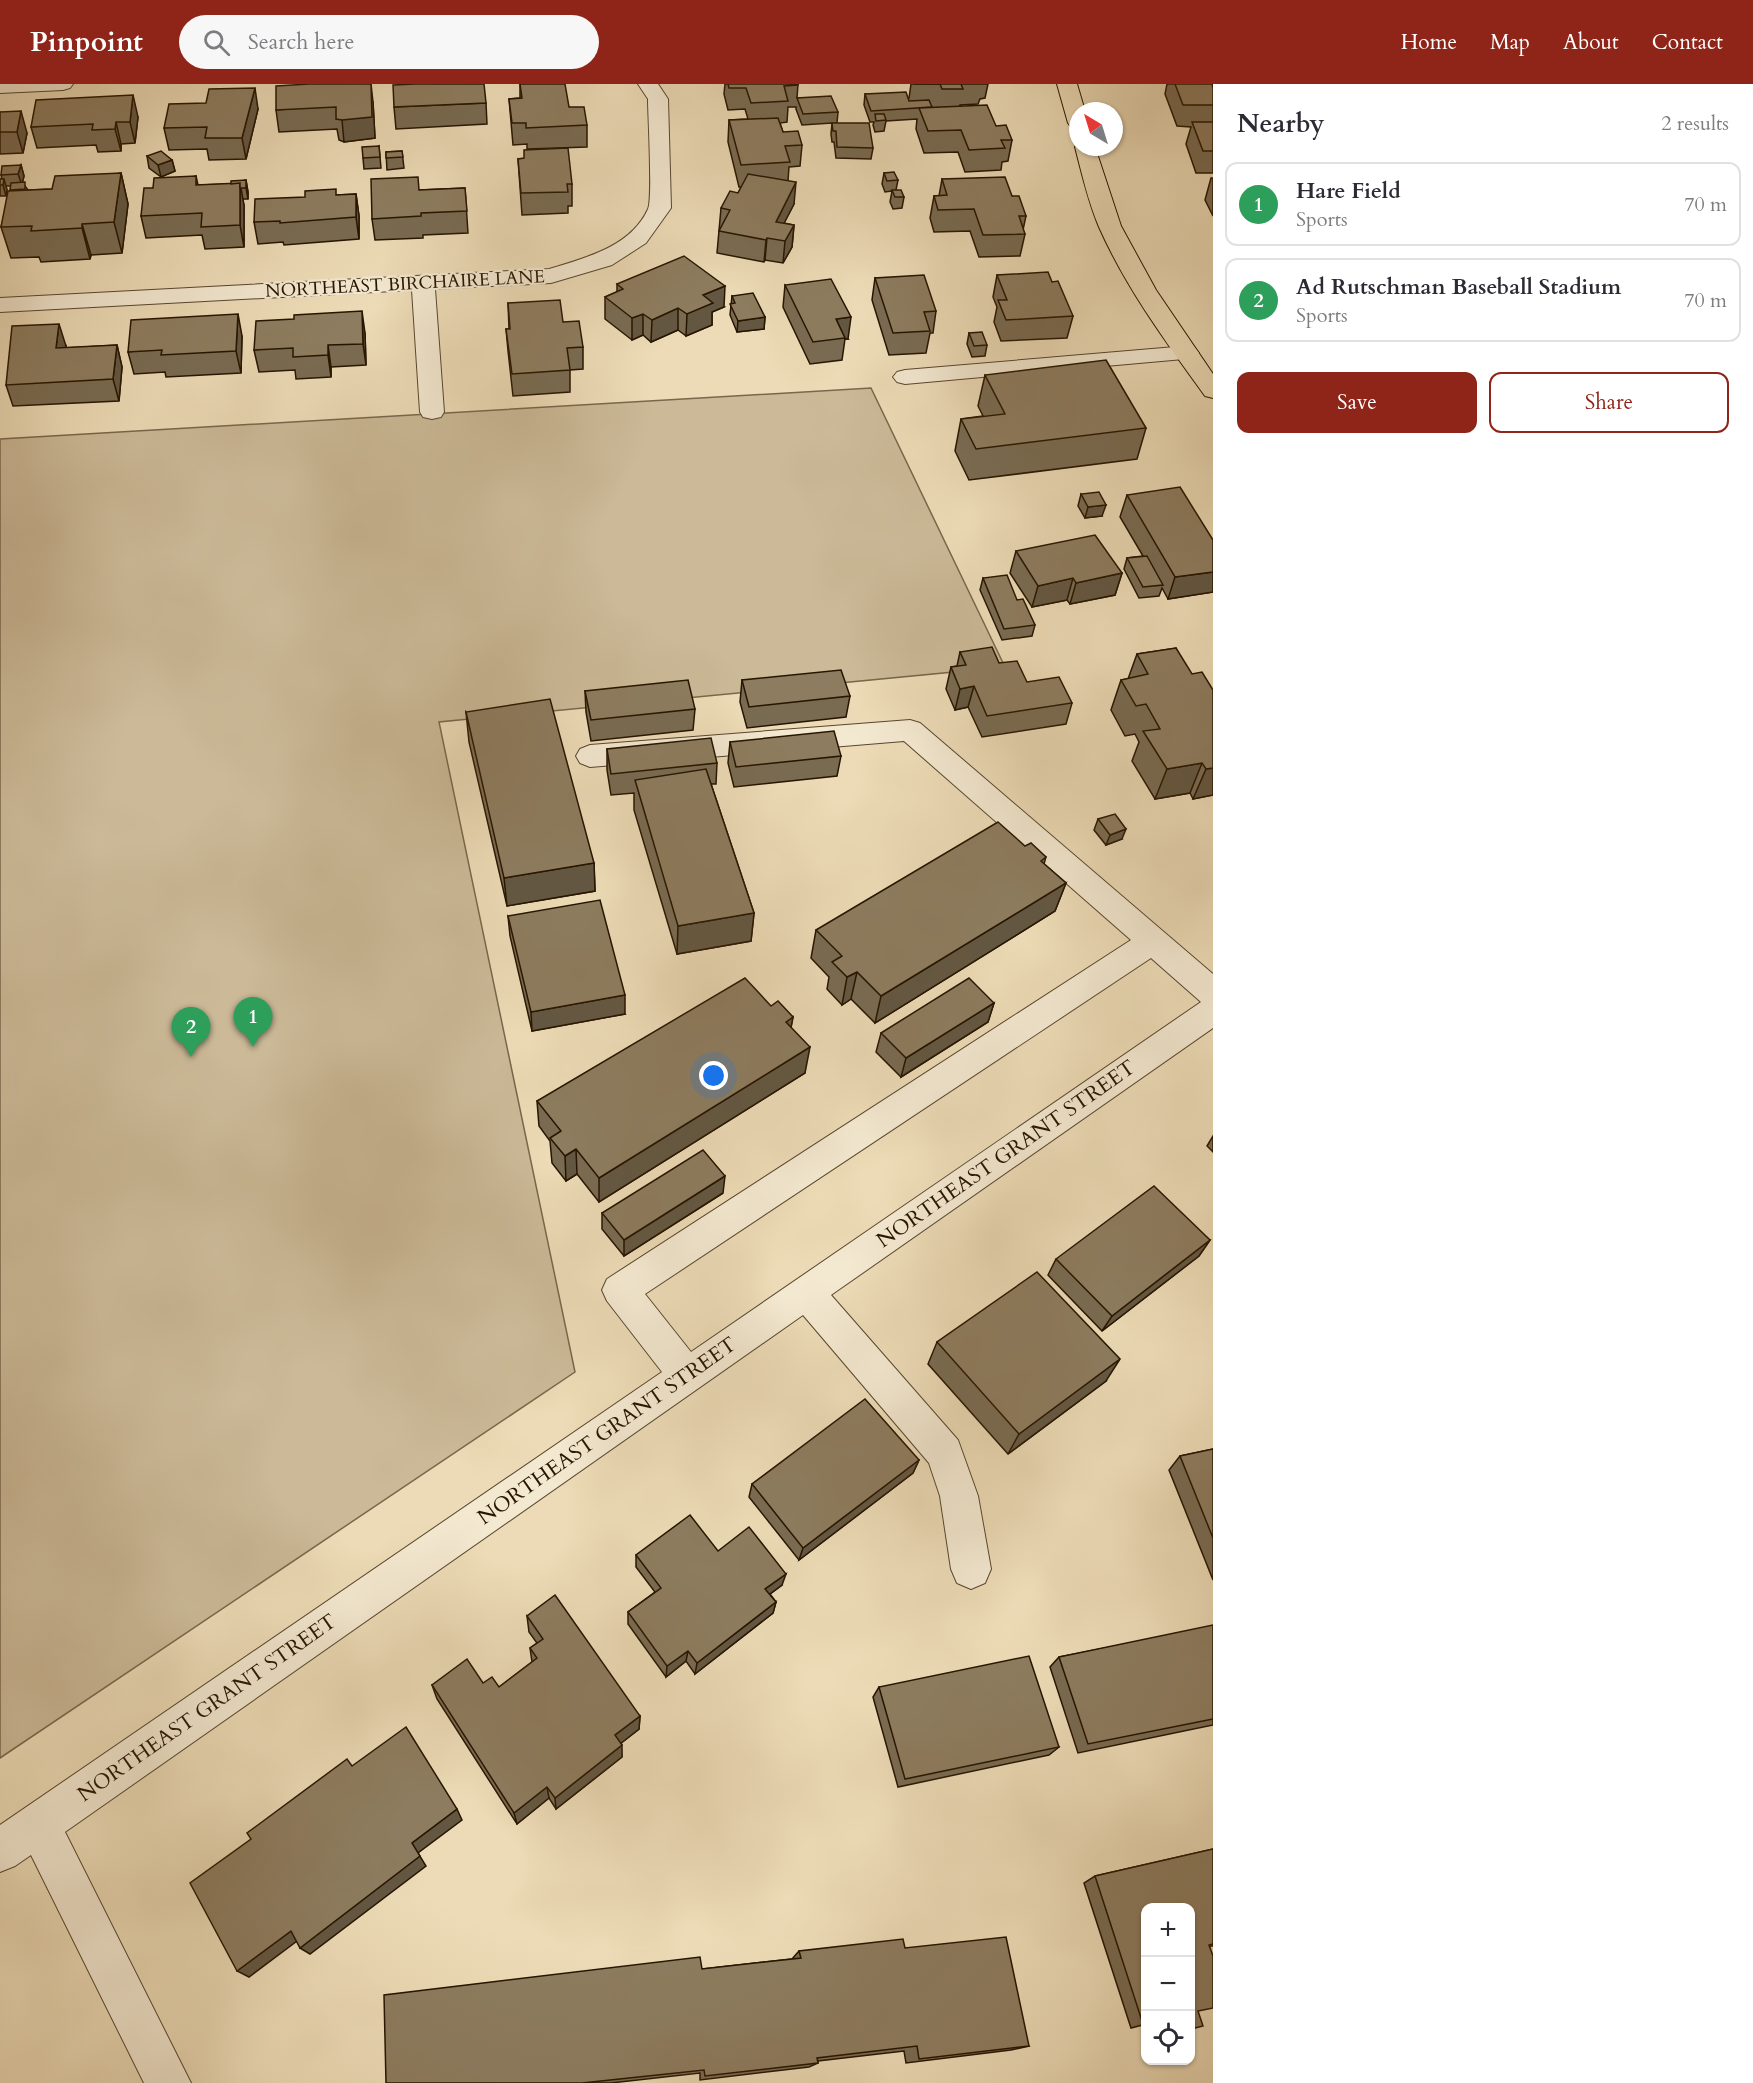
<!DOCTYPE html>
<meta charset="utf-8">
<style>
body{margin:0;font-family:Cardo,serif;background:#f7f7f7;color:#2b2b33}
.controls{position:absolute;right:18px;bottom:18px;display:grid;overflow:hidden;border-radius:12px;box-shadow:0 2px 4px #0004}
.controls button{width:54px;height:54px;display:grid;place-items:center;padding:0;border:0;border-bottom:2px solid #e1e1e2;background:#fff;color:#2b2b33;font:30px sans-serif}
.compass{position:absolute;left:1069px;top:18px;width:54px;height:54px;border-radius:50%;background:#fff;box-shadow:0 2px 4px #0004;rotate:322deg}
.you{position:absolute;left:714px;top:992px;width:21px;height:21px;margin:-15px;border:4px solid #fff;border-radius:50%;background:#1a73e8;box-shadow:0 0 0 9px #1a73e833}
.badge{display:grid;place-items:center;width:39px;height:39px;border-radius:50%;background:#8f2418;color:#fff;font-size:20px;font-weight:700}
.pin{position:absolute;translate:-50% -50px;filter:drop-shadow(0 2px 3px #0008)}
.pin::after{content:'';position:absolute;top:32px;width:21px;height:18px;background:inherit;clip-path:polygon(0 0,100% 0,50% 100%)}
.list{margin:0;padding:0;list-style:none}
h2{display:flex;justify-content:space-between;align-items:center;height:78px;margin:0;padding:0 24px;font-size:26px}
h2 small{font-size:20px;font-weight:400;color:#7c7c81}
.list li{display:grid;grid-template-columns:39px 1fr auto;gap:18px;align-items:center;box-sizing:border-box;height:84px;margin:0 12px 12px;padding:0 12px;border:2px solid #e1e1e2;border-radius:12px}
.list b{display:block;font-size:22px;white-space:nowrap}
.list p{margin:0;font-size:20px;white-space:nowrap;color:#7c7c81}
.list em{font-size:20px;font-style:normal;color:#7c7c81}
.actions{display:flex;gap:12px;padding:18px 24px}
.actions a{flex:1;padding:14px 0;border:2px solid #8f2418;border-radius:12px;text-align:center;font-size:21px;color:#8f2418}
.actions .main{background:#8f2418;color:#fff}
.icon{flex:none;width:33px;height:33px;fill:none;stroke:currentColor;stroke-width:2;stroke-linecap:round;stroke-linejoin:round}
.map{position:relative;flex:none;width:1213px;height:1999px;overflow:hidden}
header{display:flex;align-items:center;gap:36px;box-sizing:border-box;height:84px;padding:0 30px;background:#8f2418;color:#fff}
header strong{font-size:28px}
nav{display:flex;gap:33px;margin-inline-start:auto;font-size:21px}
.search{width:420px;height:54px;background:#f7f7f7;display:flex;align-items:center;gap:15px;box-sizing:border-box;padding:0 21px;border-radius:33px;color:#7c7c81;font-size:22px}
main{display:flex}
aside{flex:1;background:#fff}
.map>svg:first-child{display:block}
.green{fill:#cbb997;stroke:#79674c;stroke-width:1.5}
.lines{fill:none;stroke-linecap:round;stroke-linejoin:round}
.minor-casing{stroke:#58462e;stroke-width:2}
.highway-casing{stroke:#271500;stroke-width:2}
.minor{fill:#f3e8d0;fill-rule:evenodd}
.highway{fill:#ecdbb6;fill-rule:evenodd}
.wall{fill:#796b52;stroke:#271500;stroke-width:1.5}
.shaded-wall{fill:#635742;stroke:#271500;stroke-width:1.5}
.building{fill:#8d7c5f;stroke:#271500;stroke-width:1.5}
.labels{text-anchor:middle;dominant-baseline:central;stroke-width:4.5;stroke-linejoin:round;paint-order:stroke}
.far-street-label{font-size:18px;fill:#271500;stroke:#f3e8d0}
.street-label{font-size:21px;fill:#271500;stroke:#f3e8d0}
</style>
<header>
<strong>Pinpoint</strong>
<div class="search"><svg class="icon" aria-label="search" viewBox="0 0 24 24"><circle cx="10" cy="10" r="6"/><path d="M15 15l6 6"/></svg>Search here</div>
<nav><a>Home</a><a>Map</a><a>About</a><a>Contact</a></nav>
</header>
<main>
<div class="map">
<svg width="1213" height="1999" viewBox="0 0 1213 1999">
<rect width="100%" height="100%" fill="#ecdbb6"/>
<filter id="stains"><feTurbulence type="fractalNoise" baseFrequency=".00333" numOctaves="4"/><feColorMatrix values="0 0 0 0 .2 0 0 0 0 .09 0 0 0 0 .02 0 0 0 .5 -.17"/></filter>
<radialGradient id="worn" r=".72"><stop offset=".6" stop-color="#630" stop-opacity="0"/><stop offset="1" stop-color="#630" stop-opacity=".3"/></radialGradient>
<path class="green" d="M871,304L1005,583L439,638L575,1288L0,1674V355Z"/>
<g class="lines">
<g class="minor-casing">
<g id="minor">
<path d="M0,0H73L70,4L63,6L0,9Z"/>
<path d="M638,0H658L668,15L671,124L646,159L612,181L551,199L435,205L444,328L441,333L432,335L423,333L420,328L412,206L0,228V214L549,185C585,174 631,163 648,125C653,115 648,32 648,15Z"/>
<path d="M1187,262L1195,264L1199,269L1195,274L905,300L897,298L893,293L897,288L905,286Z"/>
<path d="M910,636L920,639L1213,890V944L831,1211L958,1356L978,1412L991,1485L985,1499L971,1505L957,1499L951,1485L940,1412L929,1379L803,1231L65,1748L191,1999H144L31,1771L15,1782L0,1788V1741L662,1288L607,1217L602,1206L607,1195L1131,856L904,657L590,683L580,679L576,672L580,665L590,661ZM1151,874L1201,918L691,1268L645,1210Z"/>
</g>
</g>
<g class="highway-casing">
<g id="highway">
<path d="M1057,0H1077L1085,27H1078V45L1071,43L1068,39Z"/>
<path d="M1078,58V63H1095L1121,142L1156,206L1213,290V314L1205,312C1166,258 1126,204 1099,143C1088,117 1082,90 1075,63Z"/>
</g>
</g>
<use href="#minor" class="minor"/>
<use href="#highway" class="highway"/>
</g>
<g class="wall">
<path d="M520,0L569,23L587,41V63L527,65V60L513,61L509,15L520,14Z"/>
<path d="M725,0H798L797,14L838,28L837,39L873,64L871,75L836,74L834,58H832L831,50L832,39L802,41L796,25V23H788L787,38L780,39L783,48L802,61L800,82L789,83L788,97L794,120L784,139L794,141L792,163L783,179L765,176L764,178L717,169L721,124L738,109L741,103H739L728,58L729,36L748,35L745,25L728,26L724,10Z"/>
<path d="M911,0H988L985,14L980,15L978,20L960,21V22L996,42L1012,56L1008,77L1002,78L1001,86L965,88L958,68L924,69L916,45L917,35L886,37L884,47L875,48L873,41L874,38H870L864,21L865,10L909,14Z"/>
<path d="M1167,0H1212L1213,4V89H1196L1186,60L1191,43L1177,42L1165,10Z"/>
<path d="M373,18L375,54L344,58L339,56L337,45L279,48L276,26Z"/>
<path d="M486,19L487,40L396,45L394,23Z"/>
<path d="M258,25L246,75L209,76L207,65L169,66L164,44Z"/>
<path d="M0,28L27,49L23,69L0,70Z"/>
<path d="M138,33L135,59L121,60V67L98,68L96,61L37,64L31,43Z"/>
<path d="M379,62L381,84L364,85L363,74Z"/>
<path d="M402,67L404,84L387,86L386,68Z"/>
<path d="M147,72L172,76L175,87L161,93L149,84Z"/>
<path d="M518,75L572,100V122H568V129L522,131Z"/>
<path d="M21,81L24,92L22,98L28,106L52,105L121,89L128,120L122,169L91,171L90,175L41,178L39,173L11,174L1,143L10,107L11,102H6L7,106L6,112H0V95H2L1,91Z"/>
<path d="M884,89L898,96L896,106L904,113L902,124L893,125L890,118L892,107L885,108L882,100Z"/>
<path d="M196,92L198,101L231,100L246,96L248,108V115H242L244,121V163L205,165L202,151L146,154L141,132L153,104Z"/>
<path d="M1211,94H1213V132L1205,116Z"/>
<path d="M942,95L1012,112L1026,132L1023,146L1025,150L1020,172L979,173L970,147L934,148L930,134L934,112H939Z"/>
<path d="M465,104L468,149L423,151V154L375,156L372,135L419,106Z"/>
<path d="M356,110L359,132V155L284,161L283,158L258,160L254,138L337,111Z"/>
<path d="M997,191L1052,198L1073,232L1067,254L1001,257L994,238L997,223L993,213Z"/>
<path d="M875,194L936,227L933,249H930L926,269L889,271L872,216Z"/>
<path d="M617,200L724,223L712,228V241L686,252L678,246L651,258L643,251L632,256L605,235V213L617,208Z"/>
<path d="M785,201L848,255H845L842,276L810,280L783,223Z"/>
<path d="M732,212L765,233L764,245L737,248L730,231Z"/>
<path d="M508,219L563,238L583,263V285L570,286V308L513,312L508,267L506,245H509Z"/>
<path d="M365,249L366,281L331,283V293L296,295L295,286L259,288L254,266Z"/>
<path d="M969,249L987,261L985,272L972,273L967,260Z"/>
<path d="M242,252L241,289L166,293L165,288L134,290L128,268Z"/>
<path d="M117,261L122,283L119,317L13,322L6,301L66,262V264Z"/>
<path d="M985,291L1146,344L1137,375L969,396L955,367L961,335L983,332L978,322Z"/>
<path d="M1081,410L1102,432L1085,434L1078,422Z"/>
<path d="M1127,411L1213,456V508L1168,515L1162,504L1159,512L1139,514L1124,485L1127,474L1143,472L1120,433Z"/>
<path d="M1016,467L1122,489L1115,511L1070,520L1067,516L1032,523L1010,489Z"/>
<path d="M983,494L1017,516L1035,541L1032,552L1002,556L980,506Z"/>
<path d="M1176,564L1213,711L1193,715L1190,709L1155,715L1132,677L1139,658L1135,650L1125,652L1111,626L1121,596L1128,595L1137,570Z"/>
<path d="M960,568L999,579L1027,598L1072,619L1066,640L982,653L968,623L955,626L946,605L951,583L957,582Z"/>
<path d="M742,596L850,612L846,633L747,644L740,618Z"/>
<path d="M585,607L695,625L693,646L591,657L586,628Z"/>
<path d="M466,628L594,779L595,807L507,822L469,658Z"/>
<path d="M730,658L841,672L837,692L734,703L728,679Z"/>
<path d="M607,665L717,679L716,700H711L754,829L751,857L677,870L634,726V709L611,711L607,686Z"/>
<path d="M1098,735L1122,755L1106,761L1094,746Z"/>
<path d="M1025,762L1046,773L1044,780L1066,799L1055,827L875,939L851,915L842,921L827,905L829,893L811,874L816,846Z"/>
<path d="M508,832L625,930L532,947L510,852Z"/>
<path d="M994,919L988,938L901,993L876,968L881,949Z"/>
<path d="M771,922L793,933L791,943L805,989L599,1118L577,1090L566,1097L552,1079L550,1057L539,1042L537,1017Z"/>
<path d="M1213,1052V1068L1207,1062Z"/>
<path d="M723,1109L624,1172L602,1145V1129Z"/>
<path d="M1210,1156L1199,1172L1102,1247L1048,1191L1056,1175Z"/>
<path d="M937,1258L1106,1297L1008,1370L928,1280Z"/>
<path d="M1213,1365V1496L1169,1386L1180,1372Z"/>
<path d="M919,1376L913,1389L799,1476L749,1413L752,1400Z"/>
<path d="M718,1467L782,1501L770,1510L776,1518L773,1529L695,1590L686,1577L666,1593L628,1540V1528L655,1508L636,1483V1471Z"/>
<path d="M527,1532L640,1632L639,1645L621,1659L622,1673L556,1725L549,1714L517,1740L437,1615L432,1601L483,1599L499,1603L532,1578L530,1564L537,1559L529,1548Z"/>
<path d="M1213,1543V1641L1078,1669L1050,1583L1059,1573Z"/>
<path d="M879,1603L1059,1663L1049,1671L898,1703L873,1613Z"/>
<path d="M1213,1765V1862H1210L1198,1927L1191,1945V1824L1146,1940L1131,1944L1084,1799L1095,1792Z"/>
<path d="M905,1864L1029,1962L1011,1966L906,1979L904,1967L818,1977V1979L809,1983L700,1996V1989L611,1999H386L702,1885L792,1875L799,1867Z"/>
</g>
<g class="shaded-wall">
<path d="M371,0L373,18L375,54L344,58L342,36Z"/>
<path d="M255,4L258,25L246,75L242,54Z"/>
<path d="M133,11L138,33L135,59L130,38Z"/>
<path d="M21,27L27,49L23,69L17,48Z"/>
<path d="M116,38L121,60V67L115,45Z"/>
<path d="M172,76L175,87L161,93L158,81Z"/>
<path d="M21,81L24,92L22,101L18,90Z"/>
<path d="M121,89L128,120L122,169L114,138Z"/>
<path d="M4,95L7,106L6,112L3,101Z"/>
<path d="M246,96L248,108V115L246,104Z"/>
<path d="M796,98L794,120L776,155V138Z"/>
<path d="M240,99L244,121V163L240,141Z"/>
<path d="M356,110L359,132V155L356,133Z"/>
<path d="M82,140L91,171L90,175L82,144Z"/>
<path d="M794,141L792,163L783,179L785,157Z"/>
<path d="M767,154L765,176L764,178L766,156Z"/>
<path d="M725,202L724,223L712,228V241L686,252L687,230L703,211Z"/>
<path d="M678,224V246L651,258L652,236Z"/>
<path d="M362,227L365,249L366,281L363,260Z"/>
<path d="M238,230L242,252L241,289L236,267Z"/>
<path d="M643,230V251L632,256V234Z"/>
<path d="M765,233L764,245L737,248L738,237Z"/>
<path d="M851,233L848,255H845L836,235Z"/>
<path d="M59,240L66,262L62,286L56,264Z"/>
<path d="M117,261L122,283L119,317L113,295Z"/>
<path d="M328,261L331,283V293L328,271Z"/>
<path d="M1106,421L1102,432L1085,434L1088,423Z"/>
<path d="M1213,488V508L1168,515L1175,493Z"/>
<path d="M1122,489L1115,511L1070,520L1076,499Z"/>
<path d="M1073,494L1067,516L1032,523L1038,502Z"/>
<path d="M974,602L968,623L955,626L960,605Z"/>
<path d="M1202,679L1190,709L1155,715L1167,685Z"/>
<path d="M1213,684V711L1193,715L1206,685Z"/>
<path d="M1126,745L1122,755L1106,761L1110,751Z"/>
<path d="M594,779L595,807L507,822L504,794Z"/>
<path d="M1066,799L1055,827L875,939L881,912Z"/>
<path d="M754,829L751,857L677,870L678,842Z"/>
<path d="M857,888L851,915L842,921L847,893Z"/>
<path d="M625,911V930L532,947L531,928Z"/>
<path d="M994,919L988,938L901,993L906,974Z"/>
<path d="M793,933L788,960L786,938Z"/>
<path d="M810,963L805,989L599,1118V1094Z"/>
<path d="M576,1065L577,1090L566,1097L565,1072Z"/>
<path d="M725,1092L723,1109L624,1172V1156Z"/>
<path d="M1210,1156L1199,1172L1102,1247L1112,1232Z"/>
<path d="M1120,1275L1106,1297L1008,1370L1019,1350Z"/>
<path d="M919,1376L913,1389L799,1476L803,1464Z"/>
<path d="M786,1490L782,1501L762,1516L765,1505Z"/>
<path d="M776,1518L773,1529L695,1590L697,1579Z"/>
<path d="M688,1567L686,1577L666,1593L667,1582Z"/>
<path d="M640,1632L639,1645L615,1664V1651Z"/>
<path d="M622,1661V1673L556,1725L555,1714Z"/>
<path d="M547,1703L549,1714L517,1740L514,1729Z"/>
<path d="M457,1725L462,1736L418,1769L426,1782L310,1870L300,1864L412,1759Z"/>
<path d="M291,1847L301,1854L249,1893L237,1887Z"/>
</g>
<g class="building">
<path d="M309,0H371L372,33L342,36L336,35V23L276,26V2Z"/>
<path d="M415,0H484L486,19L394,23L393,1Z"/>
<path d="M520,0H565L569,23H584L587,41L526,44V39H512L509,15L522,14Z"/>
<path d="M728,0H798V1L784,2L788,17L751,19L746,4H729Z"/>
<path d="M914,0H961L963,5H942L940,0Z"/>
<path d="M1175,0H1212L1213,4V21H1183Z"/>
<path d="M255,4L242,54H205L207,43L164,44L169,20L206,19L209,5Z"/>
<path d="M906,8L909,17L929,16L932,23L871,27L865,10Z"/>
<path d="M133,11L130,38H116L115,45L92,46L93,40L31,43L36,16Z"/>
<path d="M831,12L838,28L803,30L797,14Z"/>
<path d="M987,21L996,42L1006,41L1012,56H1001L1005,64L969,66L961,46L928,47L919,24Z"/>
<path d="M21,27L17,48H0V28Z"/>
<path d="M875,30H884L886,36L876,37Z"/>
<path d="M778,34L783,48L798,47L802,61L785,62L790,78L741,81L729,36Z"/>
<path d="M1192,38H1213V67H1203Z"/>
<path d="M832,39H869L873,64L837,63L836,47H833Z"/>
<path d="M379,62L380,73L363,74L362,63Z"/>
<path d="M568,64L572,100H567L568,108L521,109L518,75L524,74V66Z"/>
<path d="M161,67L172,76L158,81L147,72Z"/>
<path d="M402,67L403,73L386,74V68Z"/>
<path d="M21,81L18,90L1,91L2,82Z"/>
<path d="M894,88L898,96L887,97L884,89Z"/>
<path d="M121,89L114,138L82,140V144L31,147L32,142L1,143L8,107L52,105L55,92Z"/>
<path d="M748,90L796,98L776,138L794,141L785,157L767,154L766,156L719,147L730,126L721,124L730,107L738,109Z"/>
<path d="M196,92V101L240,99V141L201,143L202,129L141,132L144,104H153L154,94Z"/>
<path d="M418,93L419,106L465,104L467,127L421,129V132L372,135L371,95Z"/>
<path d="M1005,93L1012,112H1019L1026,132H1019L1025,150L983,151L974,125L938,126L934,112L947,111L942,95Z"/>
<path d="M0,95H4L3,101H0Z"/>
<path d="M246,96V104H240V99L231,100V97Z"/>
<path d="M25,98V105L10,106L11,99Z"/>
<path d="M336,105V111L356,110V133L280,139V137L254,138L255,115L305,113V107Z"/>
<path d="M892,106H901L904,113H895Z"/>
<path d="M684,172L725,202L703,211L713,219L687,230L678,224L652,236L643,230L632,234L605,213L623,205L617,200Z"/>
<path d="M1048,188L1052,198L1058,197L1073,232L1006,236L998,216H1007L997,191Z"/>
<path d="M924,191L936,227L924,228L930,247L893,249L875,194Z"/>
<path d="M831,195L851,233L836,235L845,254L813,258L785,201Z"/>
<path d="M753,209L765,233L738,237L730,220L735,219L732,212Z"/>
<path d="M560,216L563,238L579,237L583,263L567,264L570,286L512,290L506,245H510L508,219Z"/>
<path d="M362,227L363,260L328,261V271L293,273V264L254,266L256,237L294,235V231Z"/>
<path d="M238,230L236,267L161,271L162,266L128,268L131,236Z"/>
<path d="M59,240L56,264L117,261L113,295L6,301L12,242Z"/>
<path d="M982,248L987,261L974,262L969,249Z"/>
<path d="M1106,276L1146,344L976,365L961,335L1005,330L985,291Z"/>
<path d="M1180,403L1213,456V488L1175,493L1127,411Z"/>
<path d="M1099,408L1106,421L1088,423L1081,410Z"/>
<path d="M1095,451L1122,489L1076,499L1073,494L1038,502L1016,467Z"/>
<path d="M1147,472L1163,501L1143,503L1127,474Z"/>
<path d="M1007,491L1017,516L1023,515L1035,541L1004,545L983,494Z"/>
<path d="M992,563L999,579L1017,577L1027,598L1059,593L1072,619L987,632L974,602L960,605L951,583L966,581L960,568Z"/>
<path d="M1176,564L1192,590L1202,588L1213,606V684L1206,685L1202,679L1167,685L1143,647L1160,645L1146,620L1136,622L1121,596L1148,590L1137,570Z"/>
<path d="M841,586L850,612L749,623L742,596Z"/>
<path d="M688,596L695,625L591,636L585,607Z"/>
<path d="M550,615L594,779L504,794L466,628Z"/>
<path d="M834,647L841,672L736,683L730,658Z"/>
<path d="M711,654L717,679L611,690L607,665Z"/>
<path d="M706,685L754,829L678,842L635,696Z"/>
<path d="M1115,730L1126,745L1110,751L1098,735Z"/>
<path d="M998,738L1025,762L1031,759L1046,773L1041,777L1066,799L881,912L857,888L847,893L832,878L842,872L816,846Z"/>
<path d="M600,816L625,911L531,928L508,832Z"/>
<path d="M745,894L771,922L778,917L793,933L786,938L810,963L599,1094L576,1065L565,1072L550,1054L561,1047L537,1017Z"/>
<path d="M969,894L994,919L906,974L881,949Z"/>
<path d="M703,1066L725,1092L624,1156L602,1129Z"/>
<path d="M1154,1102L1210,1156L1112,1232L1056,1175Z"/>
<path d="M1037,1188L1120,1275L1019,1350L937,1258Z"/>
<path d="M865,1315L919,1376L803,1464L752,1400Z"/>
<path d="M1213,1365V1454L1180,1372Z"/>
<path d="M690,1431L718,1467L749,1443L786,1490L765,1505L776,1518L697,1579L688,1567L667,1582L628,1528L661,1504L636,1471Z"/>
<path d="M555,1511L640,1632L615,1651L622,1661L555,1714L547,1703L514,1729L432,1601L467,1575L483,1599L492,1593L499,1603L537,1574L530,1564L543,1555L527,1532Z"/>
<path d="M1213,1541V1635L1088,1660L1059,1573Z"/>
<path d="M1029,1572L1059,1663L905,1695L879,1603Z"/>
<path d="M406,1643L457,1725L412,1759L420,1772L300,1864L291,1847L237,1887L190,1799L251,1755L247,1749L347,1675L352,1682Z"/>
<path d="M1213,1765V1860L1209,1861L1213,1872V1924L1198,1927L1203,1942L1191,1945V1824H1146V1940H1143L1095,1792Z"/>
<path d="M1006,1853L1029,1962L919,1975L917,1962L817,1974L818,1979L705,1992L704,1986L582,1999H386L384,1911L700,1873L702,1885L801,1874L799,1867L903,1855L905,1864Z"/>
</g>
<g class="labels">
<g class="far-street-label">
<text transform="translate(405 200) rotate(-3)">NORTHEAST BIRCHAIRE LANE</text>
</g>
<g class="street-label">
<text transform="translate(1006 1070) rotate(-35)">NORTHEAST GRANT STREET</text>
<text transform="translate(607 1347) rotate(-35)">NORTHEAST GRANT STREET</text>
<text transform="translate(207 1624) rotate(-35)">NORTHEAST GRANT STREET</text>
</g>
</g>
<rect width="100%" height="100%" filter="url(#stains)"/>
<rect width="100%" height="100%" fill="url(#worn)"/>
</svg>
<div class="controls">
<button>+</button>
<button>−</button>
<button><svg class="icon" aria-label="locate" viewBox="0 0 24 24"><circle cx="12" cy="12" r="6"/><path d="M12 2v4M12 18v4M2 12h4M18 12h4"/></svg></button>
</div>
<svg class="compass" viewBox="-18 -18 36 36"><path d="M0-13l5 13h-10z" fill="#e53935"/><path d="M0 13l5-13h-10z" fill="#7c7c81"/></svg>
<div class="you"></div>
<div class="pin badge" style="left:253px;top:963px;background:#2e9e5b">1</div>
<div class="pin badge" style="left:191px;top:973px;background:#2e9e5b">2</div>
</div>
<aside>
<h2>Nearby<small>2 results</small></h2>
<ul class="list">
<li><span class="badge" style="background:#2e9e5b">1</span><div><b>Hare Field</b><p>Sports</p></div><em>70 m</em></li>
<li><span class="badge" style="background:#2e9e5b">2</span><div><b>Ad Rutschman Baseball Stadium</b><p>Sports</p></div><em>70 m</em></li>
</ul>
<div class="actions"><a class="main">Save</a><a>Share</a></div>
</aside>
</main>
